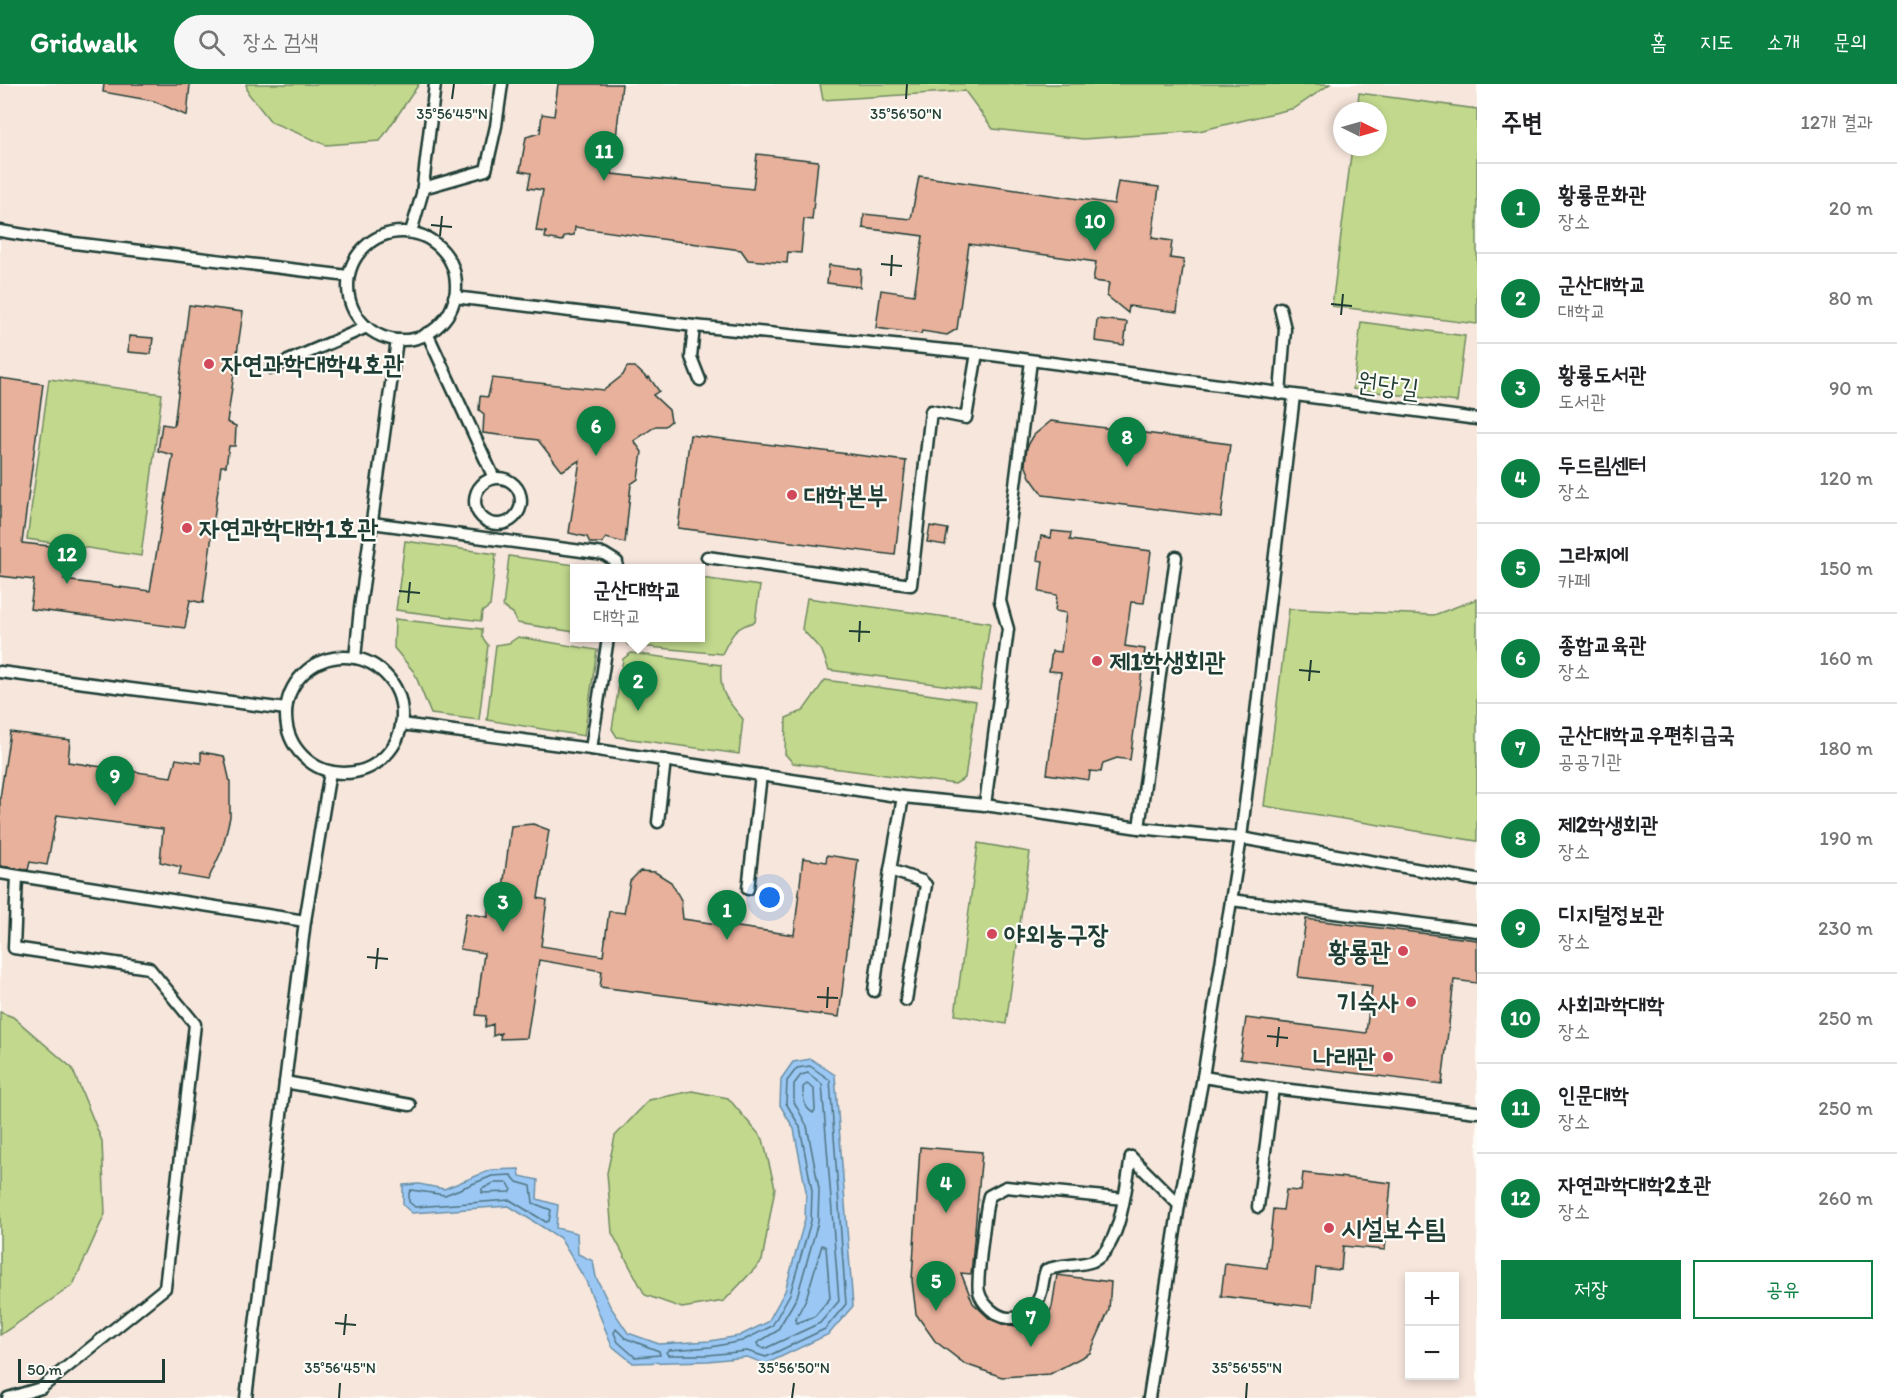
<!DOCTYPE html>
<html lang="ko">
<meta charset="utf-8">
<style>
body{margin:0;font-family:Itim,"Poor Story",sans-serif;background:#f6f6f6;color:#202124}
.controls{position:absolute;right:18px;bottom:18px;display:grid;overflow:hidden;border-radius:0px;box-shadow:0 3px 9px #0003}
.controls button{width:54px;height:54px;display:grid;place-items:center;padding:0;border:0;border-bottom:2px solid #e0e0e0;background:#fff;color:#202124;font:30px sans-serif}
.compass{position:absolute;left:1333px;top:18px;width:54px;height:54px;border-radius:50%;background:#fff;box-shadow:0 3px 9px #0003;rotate:95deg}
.scale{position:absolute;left:18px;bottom:15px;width:147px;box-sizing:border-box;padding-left:6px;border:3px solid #1f3d34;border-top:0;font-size:16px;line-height:21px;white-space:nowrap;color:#1f3d34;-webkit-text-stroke:4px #fdfcf7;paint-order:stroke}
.you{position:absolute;left:770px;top:814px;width:21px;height:21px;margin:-15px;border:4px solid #fff;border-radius:50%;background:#1a73e8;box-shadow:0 0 0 9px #1a73e833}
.badge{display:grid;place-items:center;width:39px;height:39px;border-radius:50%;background:#0b8043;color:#fff;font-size:20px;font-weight:700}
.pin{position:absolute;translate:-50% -50px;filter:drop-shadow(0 2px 3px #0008)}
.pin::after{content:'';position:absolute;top:32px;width:21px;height:18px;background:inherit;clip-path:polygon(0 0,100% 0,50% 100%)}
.popup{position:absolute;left:570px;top:480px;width:135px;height:78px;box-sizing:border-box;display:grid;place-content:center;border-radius:0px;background:#fff;filter:drop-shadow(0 2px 4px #0005);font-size:20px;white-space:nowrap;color:#757577}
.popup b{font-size:22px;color:#202124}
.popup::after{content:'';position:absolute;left:50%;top:100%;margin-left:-12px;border:12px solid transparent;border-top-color:#fff}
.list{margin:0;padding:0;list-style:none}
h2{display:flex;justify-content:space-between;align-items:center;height:78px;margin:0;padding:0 24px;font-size:26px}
h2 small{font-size:20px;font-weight:400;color:#757577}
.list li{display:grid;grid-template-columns:39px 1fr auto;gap:18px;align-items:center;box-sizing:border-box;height:90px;padding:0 24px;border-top:2px solid #e0e0e0}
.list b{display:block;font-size:22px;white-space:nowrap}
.list p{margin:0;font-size:20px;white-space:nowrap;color:#757577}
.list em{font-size:20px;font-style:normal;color:#757577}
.actions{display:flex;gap:12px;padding:18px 24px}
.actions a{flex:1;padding:14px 0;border:2px solid #0b8043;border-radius:0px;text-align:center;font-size:21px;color:#0b8043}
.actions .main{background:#0b8043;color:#fff}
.icon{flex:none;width:33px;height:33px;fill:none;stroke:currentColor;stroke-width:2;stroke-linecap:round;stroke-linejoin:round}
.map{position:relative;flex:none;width:1477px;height:1314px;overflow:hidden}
header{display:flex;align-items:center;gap:36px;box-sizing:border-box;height:84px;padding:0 30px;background:#0b8043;color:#fff}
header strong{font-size:28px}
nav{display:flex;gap:33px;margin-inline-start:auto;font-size:21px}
.search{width:420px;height:54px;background:#f6f6f6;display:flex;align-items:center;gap:15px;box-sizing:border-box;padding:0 21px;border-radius:33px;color:#757577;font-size:22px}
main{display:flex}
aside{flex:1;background:#fff}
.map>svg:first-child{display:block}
.built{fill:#f7e6dc;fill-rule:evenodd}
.green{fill:#c1d88d;stroke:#708a60;stroke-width:1.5}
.water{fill:#9ac7f4;stroke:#6990a7;stroke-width:1.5}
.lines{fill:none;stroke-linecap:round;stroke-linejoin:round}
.shore{stroke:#507481;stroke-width:1.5}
.building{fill:#e8b19c;stroke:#1f3d34;stroke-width:1.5}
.lane-casing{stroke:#1f3d34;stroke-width:15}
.lane{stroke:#fdfcf7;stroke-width:10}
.ticks{fill:none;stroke:#1f3d34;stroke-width:2}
.poi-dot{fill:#d1495b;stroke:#fdfcf7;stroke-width:2}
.labels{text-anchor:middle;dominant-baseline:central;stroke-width:4.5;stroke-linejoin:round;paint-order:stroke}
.poi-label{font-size:26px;font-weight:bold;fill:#1f3d34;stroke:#fdfcf7;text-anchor:start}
.street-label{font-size:26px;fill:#1f3d34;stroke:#fdfcf7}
.ticks-label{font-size:15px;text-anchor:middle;fill:#1f3d34;stroke:#fdfcf7;stroke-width:4.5;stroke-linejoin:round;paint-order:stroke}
</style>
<header>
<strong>Gridwalk</strong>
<div class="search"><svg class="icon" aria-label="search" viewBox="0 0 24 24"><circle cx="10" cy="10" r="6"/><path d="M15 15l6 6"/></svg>장소 검색</div>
<nav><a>홈</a><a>지도</a><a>소개</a><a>문의</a></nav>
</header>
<main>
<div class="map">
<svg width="1477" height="1314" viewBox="0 0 1477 1314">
<rect width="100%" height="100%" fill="#fdfcf7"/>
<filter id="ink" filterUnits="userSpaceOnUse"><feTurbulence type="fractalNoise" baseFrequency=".0167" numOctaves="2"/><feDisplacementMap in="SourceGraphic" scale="12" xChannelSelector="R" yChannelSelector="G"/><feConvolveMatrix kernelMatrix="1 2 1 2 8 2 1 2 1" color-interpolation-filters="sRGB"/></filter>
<g filter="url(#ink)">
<path class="built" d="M0,0H1477V515L1434,531L1289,525L1264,722L1477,757V1314H0ZM1342,27H1378V63H1342ZM575,484H701V554H575ZM1410,1192H1454V1292H1410Z"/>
<g class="green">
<path d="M246,0H419L380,57L326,61L271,38L248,9Z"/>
<path d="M820,0H1330L1295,24L1199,47L1083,55L993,45L965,7L823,16Z"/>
<path d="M1359,9L1477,25V240L1332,222L1352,63H1378V27H1357Z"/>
<path d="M1361,238L1465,252L1457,318L1353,305Z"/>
<path d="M49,295L162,310L141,472L27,455Z"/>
<path d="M405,457L496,470L490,522L482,528L481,537L396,526Z"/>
<path d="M509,472L597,484H575V548L517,539L513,529L503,523Z"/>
<path d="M701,494L760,502L755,538C734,543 731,552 722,570L629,561L622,554H701Z"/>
<path d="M807,514L990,539L980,606L829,586L822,567L802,545Z"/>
<path d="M1477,515V757L1264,722L1289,525L1434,531Z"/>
<path d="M395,535L482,545V553L488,561L479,636L431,630L414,588L394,564Z"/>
<path d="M518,553L597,566L584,652L487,636L496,561L509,559Z"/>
<path d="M631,569L721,581C719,609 726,615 743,635L739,670L617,653L612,645L623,575Z"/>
<path d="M825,596L976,617L965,694L955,700L793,679L785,670L786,634L803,627Z"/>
<path d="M978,759L1030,768L1006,940L955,931Z"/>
<path d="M0,928L13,933L72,984L102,1057L105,1130L73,1201L0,1251Z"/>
<path d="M692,1007L728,1014L763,1055L775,1104L762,1177L724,1217L682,1224L645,1211L612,1149L607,1089L615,1052L649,1016Z"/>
</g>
<path class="water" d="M811,975L835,991L853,1222L829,1250L766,1280L747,1273L708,1277L633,1279L612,1262L586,1197L560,1154L509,1122L412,1129L403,1121V1101L419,1100L444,1105L491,1086L519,1085L520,1092L538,1096L537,1115L558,1121L556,1144L577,1149L578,1170L593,1177L596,1193L610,1222L628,1249L659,1260L710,1257L739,1252L768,1238L785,1207L805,1135L806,1107L794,1045L780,1021L781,995L793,978Z"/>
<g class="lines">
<g class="shore">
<path d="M810,982L830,996L846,1220L825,1245L766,1273L747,1267L708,1271H668L666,1268L669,1266L711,1263L742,1257L772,1242L790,1210L811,1137L812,1107L800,1043L786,1019L787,997L797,984Z"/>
<path d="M808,989L822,1000L839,1217L820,1239L764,1265L758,1262L757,1259L777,1247L797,1213L818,1138L819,1105L807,1042L794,1018V1000L801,991Z"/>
<path d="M807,1000L814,1005L815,1026L813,1029C803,1023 803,1013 803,1003Z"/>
<path d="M511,1091L517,1098L531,1102L533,1119L551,1126L549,1137L546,1138L510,1116L415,1123L409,1118V1109L411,1106L445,1111L492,1092Z"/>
<path d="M494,1099H508L512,1106L510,1108L482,1109V1105Z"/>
<path d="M822,1161L826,1163L830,1214L815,1232L797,1239L795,1236L806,1215Z"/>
<path d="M616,1245L625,1254L659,1267L660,1271L635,1273L618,1258L614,1249Z"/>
</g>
</g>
<g class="building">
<path d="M104,0H190L187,32L154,17L103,8Z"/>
<path d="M558,0H622L612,90L753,105L757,70L818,77L812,136L804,135L801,169L788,168L787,179L748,176L741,166L575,143L574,151L565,152L562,157L545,154L546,148L536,147L543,106L528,104L531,89L520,87L526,53L540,49L542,30L554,32Z"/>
<path d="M919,92L1114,120L1118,98L1159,103L1152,154L1172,157L1170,174L1184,176L1177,228L1129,222L1128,229L1107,212L1109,199L1093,197L1096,178L969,160L957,245L947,251L922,247L921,250L876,244L881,206L914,211L923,152L863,144L864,130L911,135Z"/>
<path d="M829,181L861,185L860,203L827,199Z"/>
<path d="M189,221L243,228L227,338L236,342L235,362H229L226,382H221L203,519L190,516L185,544L30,525L34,496L0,492V294L43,300L22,459L68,464L64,496L150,507L173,371L158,367L162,340L174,342Z"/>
<path d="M1097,235L1127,238L1124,261L1095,257Z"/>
<path d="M129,252L153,254L151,270L128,268Z"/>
<path d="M627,283H635L648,295L649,293L659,307L653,311L669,326L671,337L665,342H656L634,357L642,368L638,395L631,400L625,459L606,454L602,459H590L587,453L569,449L580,376L562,387L538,356L483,349L484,330L479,326L480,312L488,313L492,294L604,306L623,291Z"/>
<path d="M1051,337L1230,360L1221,433L1043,411L1030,393L1025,380L1027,363L1034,351Z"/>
<path d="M690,351L906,377L895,471L678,444Z"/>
<path d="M930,442L948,445L945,461L927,458Z"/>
<path d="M1052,447L1071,449L1070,456L1151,467L1144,519L1131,518L1125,562L1145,565L1130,676L1117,674L1103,679L1101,688L1090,687L1089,696L1047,690L1061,588L1049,587L1052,567L1061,568L1066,529L1055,527L1057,511L1039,508L1043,477L1037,476L1041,452L1051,454Z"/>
<path d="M10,648L70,656L68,678L171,693L176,675L201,679V668L224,672L230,698V733L222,766L208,796L179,791L181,783L160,778L163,745L57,731L47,781L30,778L28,786L0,782V714Z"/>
<path d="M533,740L549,746L538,814L547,816L541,862L603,872L609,827L624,829L630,797L640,787L655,788L671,798L681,816L683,835L794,851L803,774L826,778L827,771L858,776L839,933L600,903L602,887L539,876L527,954L500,955L501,949L493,952V940L485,943L486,932L476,931L484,869L460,865L466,829L488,833V826L500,827L511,742Z"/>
<path d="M1306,835L1477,856V899L1454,896L1442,1000L1240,975L1246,934L1366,949L1372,902L1298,893Z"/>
<path d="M920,1063L982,1068L971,1190L961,1189L973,1219L990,1235L1002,1240L1024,1243L1045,1237L1052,1223L1057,1191L1111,1198L1109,1226L1090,1269L1050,1290L1002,1293L965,1280L935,1257L916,1230L912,1196Z"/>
<path d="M1303,1089L1391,1099L1385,1166L1343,1162L1341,1186L1316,1184L1312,1223L1221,1212L1225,1179L1267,1184L1273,1125L1283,1126L1286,1106L1301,1107Z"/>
</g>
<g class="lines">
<g class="lane-casing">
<g id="lane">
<path d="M423,104L486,86L496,42L502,0"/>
<path d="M0,147L74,159L348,192"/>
<path d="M411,148L422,110L435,0"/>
<circle cx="402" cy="202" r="54"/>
<path d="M454,213L694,242L977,269L1477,335"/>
<path d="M1280,224L1285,245L1280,310"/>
<path d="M694,242L691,273L700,296"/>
<path d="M427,249L494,394"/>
<path d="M272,284L367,243"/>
<circle cx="498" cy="417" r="23"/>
<path d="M372,439L604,470L617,478L616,484"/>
<path d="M707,473L911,501L931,327L966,334L977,269"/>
<circle cx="344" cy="631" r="58"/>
<path d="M355,574L360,524L397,256"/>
<path d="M0,588L286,625"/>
<path d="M401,640L591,665L903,713L985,721L1139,744L1241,754L1477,796"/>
<path d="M591,665L608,554"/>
<path d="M985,721L1008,545L1000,517L1031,277"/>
<path d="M658,738L665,676"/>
<path d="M1139,744L1176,473"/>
<path d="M890,786L922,797L926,801L906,916"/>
<path d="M0,789L305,837"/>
<path d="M748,805L761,691"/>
<path d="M1231,816L1477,847"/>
<path d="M874,907L890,786L903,713"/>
<path d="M1203,993L1273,1004L1477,1028"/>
<path d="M285,998L410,1021"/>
<path d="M1131,1073L1179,1121"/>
<path d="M1124,1115L1006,1103L989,1112C986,1122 976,1200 979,1208C982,1220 996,1233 1008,1234C1022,1235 1032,1227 1038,1216C1043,1208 1042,1196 1046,1186C1061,1180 1080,1182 1093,1177C1121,1165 1126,1101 1131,1073"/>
<path d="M1258,1123L1273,1004"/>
<path d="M8,1314L41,1304L165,1204L195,940L149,884L14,864L17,792"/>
<path d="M246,1314L305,837L330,688"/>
<path d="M1149,1314L1179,1121L1203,993L1241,754L1294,312"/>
</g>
</g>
<use href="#lane" class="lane"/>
</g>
</g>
<path class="ticks" d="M452,15L454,0M906,15L907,0M431,141L452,143M440,152L442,132M881,180L902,182M891,192L892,171M1331,220L1352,222M1341,231L1343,210M399,507L420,509M408,519L410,498M849,547L870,548M859,558L860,537M1299,586L1320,588M1309,597L1311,576M367,873L388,875M376,885L378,864M817,913L838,914M827,924L828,903M1267,952L1288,954M1277,963L1279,943M335,1239L356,1241M344,1251L346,1230M339,1314L340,1299M792,1314L794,1299M1246,1314L1247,1299"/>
<g class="poi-dot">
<circle cx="209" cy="280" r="6"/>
<circle cx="792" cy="411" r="6"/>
<circle cx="187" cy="444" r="6"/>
<circle cx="1097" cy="577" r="6"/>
<circle cx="992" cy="850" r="6"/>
<circle cx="1403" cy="867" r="6"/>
<circle cx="1411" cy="918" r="6"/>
<circle cx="1388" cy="973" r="6"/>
<circle cx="1329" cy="1144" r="6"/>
</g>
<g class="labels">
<g class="poi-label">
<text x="221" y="280">자연과학대학4호관</text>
<text x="804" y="411">대학본부</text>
<text x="199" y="444">자연과학대학1호관</text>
<text x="1109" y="577">제1학생회관</text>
<text x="1004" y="850">야외농구장</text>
<text x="1391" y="867" text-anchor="end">황룡관</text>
<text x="1399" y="918" text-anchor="end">기숙사</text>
<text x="1376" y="973" text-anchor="end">나래관</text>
<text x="1341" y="1144">시설보수팀</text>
</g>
<g class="street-label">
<text transform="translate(1388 301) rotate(7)">원당길</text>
</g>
</g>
<g class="ticks-label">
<text x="452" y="35">35°56'45"N</text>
<text x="906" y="35">35°56'50"N</text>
<text x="340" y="1289">35°56'45"N</text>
<text x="794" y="1289">35°56'50"N</text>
<text x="1247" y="1289">35°56'55"N</text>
</g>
</svg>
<div class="controls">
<button>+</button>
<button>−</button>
</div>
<svg class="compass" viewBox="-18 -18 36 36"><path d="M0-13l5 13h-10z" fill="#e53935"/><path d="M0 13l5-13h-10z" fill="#757577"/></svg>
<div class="scale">50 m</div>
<div class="you"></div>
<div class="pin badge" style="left:727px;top:856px">1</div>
<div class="pin badge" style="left:638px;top:627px">2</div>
<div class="popup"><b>군산대학교</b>대학교</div>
<div class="pin badge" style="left:503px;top:848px">3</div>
<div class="pin badge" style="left:946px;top:1129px">4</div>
<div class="pin badge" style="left:936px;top:1227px">5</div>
<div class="pin badge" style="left:596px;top:372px">6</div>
<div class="pin badge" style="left:1031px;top:1263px">7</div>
<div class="pin badge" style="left:1127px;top:383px">8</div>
<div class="pin badge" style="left:115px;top:722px">9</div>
<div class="pin badge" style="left:1095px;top:167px">10</div>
<div class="pin badge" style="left:604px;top:97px">11</div>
<div class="pin badge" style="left:67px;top:500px">12</div>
</div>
<aside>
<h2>주변<small>12개 결과</small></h2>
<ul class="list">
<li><span class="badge">1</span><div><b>황룡문화관</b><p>장소</p></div><em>20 m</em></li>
<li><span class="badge">2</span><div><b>군산대학교</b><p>대학교</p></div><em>80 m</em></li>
<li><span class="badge">3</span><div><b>황룡도서관</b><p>도서관</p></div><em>90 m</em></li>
<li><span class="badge">4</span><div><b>두드림센터</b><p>장소</p></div><em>120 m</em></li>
<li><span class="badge">5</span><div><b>그라찌에</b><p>카페</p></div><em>150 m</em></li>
<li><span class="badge">6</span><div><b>종합교육관</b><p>장소</p></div><em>160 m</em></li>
<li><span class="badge">7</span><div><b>군산대학교우편취급국</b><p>공공기관</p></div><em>180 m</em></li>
<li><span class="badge">8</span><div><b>제2학생회관</b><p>장소</p></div><em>190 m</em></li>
<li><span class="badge">9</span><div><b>디지털정보관</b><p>장소</p></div><em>230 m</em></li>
<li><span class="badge">10</span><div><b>사회과학대학</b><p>장소</p></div><em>250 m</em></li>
<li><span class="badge">11</span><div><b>인문대학</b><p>장소</p></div><em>250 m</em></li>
<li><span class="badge">12</span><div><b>자연과학대학2호관</b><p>장소</p></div><em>260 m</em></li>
</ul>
<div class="actions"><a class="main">저장</a><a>공유</a></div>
</aside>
</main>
